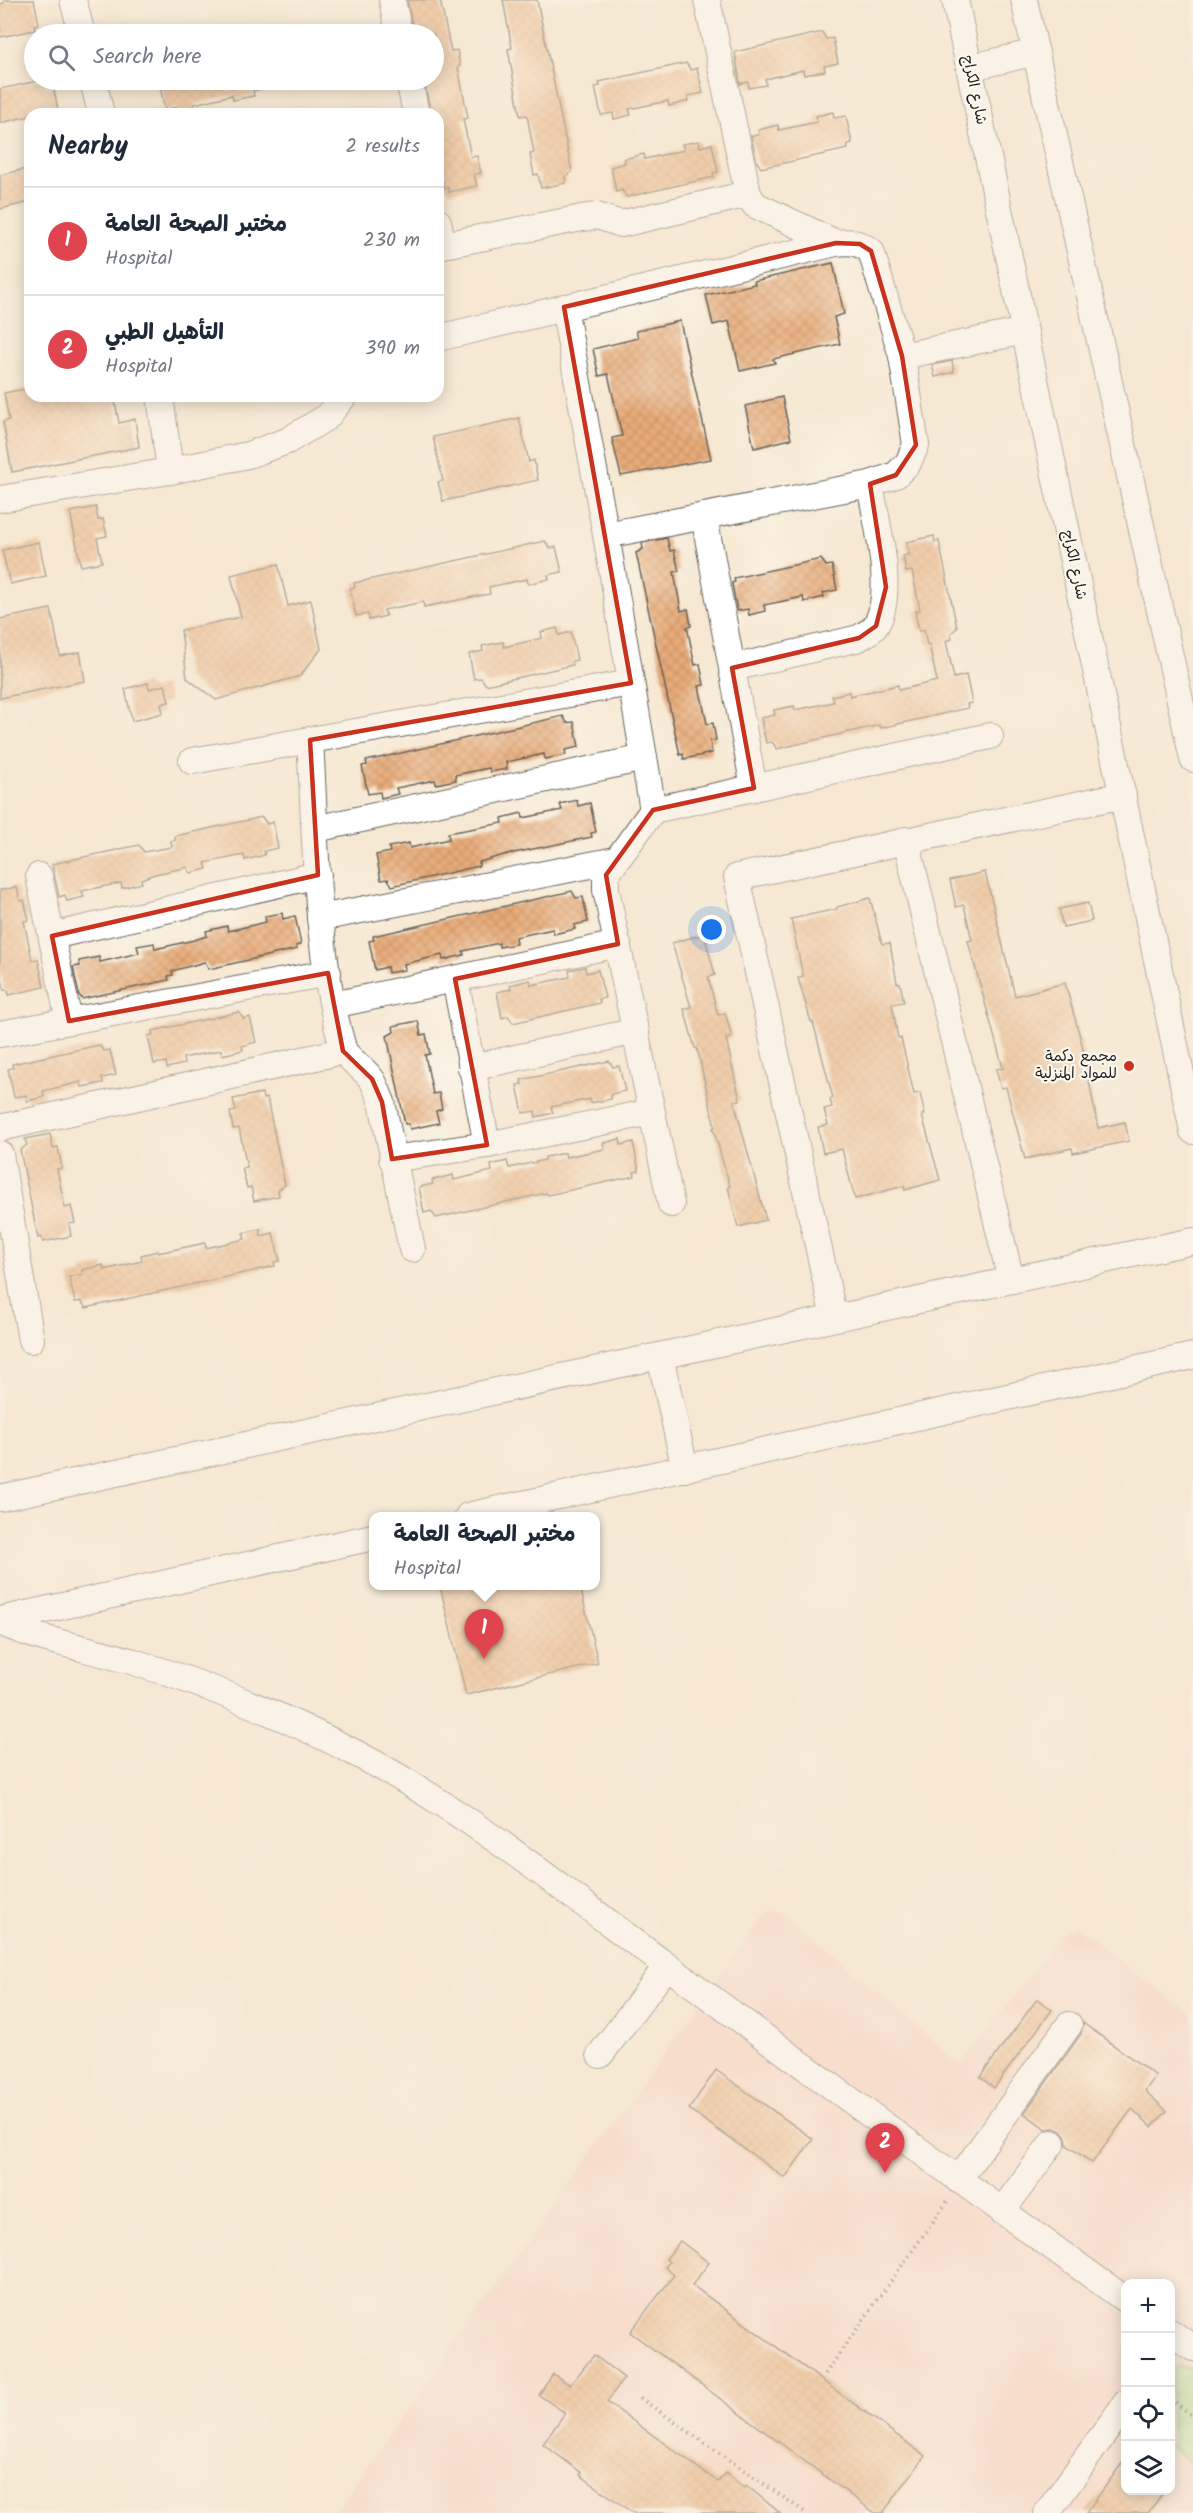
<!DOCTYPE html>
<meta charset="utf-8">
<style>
body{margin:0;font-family:Kalam,"Playpen Sans Arabic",sans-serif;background:#f2f2f3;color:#1f2937}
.controls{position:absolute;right:18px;bottom:18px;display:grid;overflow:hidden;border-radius:12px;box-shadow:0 3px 15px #0003}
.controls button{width:54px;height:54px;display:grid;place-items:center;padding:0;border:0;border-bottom:2px solid #e0e1e3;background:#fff;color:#1f2937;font:30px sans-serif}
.you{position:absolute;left:712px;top:930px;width:21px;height:21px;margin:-15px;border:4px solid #fff;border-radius:50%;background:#1a73e8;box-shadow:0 0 0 9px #1a73e833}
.badge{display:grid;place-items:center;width:39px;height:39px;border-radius:50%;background:#c8321e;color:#fff;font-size:20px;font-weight:700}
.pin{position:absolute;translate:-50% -50px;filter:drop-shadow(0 2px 3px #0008)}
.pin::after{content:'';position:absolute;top:32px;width:21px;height:18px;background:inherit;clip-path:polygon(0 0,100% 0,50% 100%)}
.popup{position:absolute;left:369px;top:1512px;width:231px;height:78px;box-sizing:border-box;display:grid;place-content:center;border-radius:12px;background:#fff;filter:drop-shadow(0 2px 4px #0005);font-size:20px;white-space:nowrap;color:#747a83}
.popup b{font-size:22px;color:#1f2937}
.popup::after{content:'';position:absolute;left:50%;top:100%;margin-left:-12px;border:12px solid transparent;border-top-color:#fff}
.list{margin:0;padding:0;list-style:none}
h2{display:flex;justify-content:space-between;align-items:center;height:78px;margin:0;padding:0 24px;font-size:26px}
h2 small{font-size:20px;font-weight:400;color:#747a83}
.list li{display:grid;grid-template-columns:39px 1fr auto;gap:18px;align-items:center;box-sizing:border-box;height:108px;padding:0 24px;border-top:2px solid #e0e1e3}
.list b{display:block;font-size:22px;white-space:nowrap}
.list p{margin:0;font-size:20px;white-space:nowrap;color:#747a83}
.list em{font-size:20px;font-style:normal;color:#747a83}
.icon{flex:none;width:33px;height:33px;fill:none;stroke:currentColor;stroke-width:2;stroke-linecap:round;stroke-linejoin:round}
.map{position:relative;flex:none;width:1193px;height:2513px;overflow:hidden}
.search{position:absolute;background:#fff;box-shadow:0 3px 15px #0003;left:24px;top:24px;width:420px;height:66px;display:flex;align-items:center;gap:15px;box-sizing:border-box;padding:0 21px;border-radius:33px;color:#747a83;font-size:22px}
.panel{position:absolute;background:#fff;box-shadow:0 3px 15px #0003;left:24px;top:108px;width:420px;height:294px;border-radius:18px}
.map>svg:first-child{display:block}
.built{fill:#f7d1c6;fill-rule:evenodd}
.grass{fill:url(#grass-tufts);stroke:#5d7a53;stroke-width:1.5}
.building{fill:url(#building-cross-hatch)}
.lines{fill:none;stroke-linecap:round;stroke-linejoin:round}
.minor-casing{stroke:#68635c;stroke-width:28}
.path{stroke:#68635c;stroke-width:4;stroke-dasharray:1.5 4.5;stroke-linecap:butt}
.minor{stroke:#fff;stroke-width:26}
.marked{fill:none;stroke:#c8321e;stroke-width:4.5;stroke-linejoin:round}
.poi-dot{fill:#c8321e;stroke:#fbf7ec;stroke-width:2}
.labels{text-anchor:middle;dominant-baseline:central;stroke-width:4.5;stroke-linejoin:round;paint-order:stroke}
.street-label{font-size:15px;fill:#1c1c1c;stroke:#fbf7ec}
.poi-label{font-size:15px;fill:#1c1c1c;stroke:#fbf7ec;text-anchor:end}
</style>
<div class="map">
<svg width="1193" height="2513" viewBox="0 0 1193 2513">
<defs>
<pattern id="grass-tufts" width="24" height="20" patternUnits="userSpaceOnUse" patternTransform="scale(1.5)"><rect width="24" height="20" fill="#9ed78a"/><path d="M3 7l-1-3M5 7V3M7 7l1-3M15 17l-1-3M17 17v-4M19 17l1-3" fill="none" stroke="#88b876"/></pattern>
<pattern id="building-cross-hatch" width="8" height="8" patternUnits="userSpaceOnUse" patternTransform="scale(1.5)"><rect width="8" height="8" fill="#e9ac78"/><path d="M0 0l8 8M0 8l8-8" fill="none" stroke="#c79367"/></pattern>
</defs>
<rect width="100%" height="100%" fill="#fbf7ec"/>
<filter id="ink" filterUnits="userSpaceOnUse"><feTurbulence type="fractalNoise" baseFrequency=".0167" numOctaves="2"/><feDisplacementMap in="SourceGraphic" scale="12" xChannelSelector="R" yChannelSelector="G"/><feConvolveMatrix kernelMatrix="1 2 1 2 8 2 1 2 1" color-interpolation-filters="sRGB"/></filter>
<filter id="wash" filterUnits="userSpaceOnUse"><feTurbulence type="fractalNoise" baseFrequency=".008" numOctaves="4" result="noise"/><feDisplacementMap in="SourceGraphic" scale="24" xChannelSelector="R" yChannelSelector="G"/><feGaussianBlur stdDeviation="1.35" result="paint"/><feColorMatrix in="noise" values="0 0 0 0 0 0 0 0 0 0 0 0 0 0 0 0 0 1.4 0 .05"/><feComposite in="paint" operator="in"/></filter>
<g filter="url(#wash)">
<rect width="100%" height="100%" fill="#f6e8d2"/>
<path class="built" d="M767,1911L787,1913L954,2060L962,2063L1063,1931L1075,1926L1193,2016V2513H333ZM1126,2284H1170V2490H1126Z"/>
<path class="grass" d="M1180,2366L1193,2368V2466L1171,2447V2370Z"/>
<g id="blocks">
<g class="building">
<path d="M4,0H34L39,24L34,25L35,30L0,37V4L4,3Z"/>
<path d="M407,0H440L451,51L457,50L460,66L458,67L468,118L463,119L471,157L477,156L481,173L474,174L477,186L449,192L448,187L444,188L438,160V114H431L424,80H434V34H414Z"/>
<path d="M503,0H537L572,172L565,177L566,183L541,188L538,174L534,175L530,154L534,153L527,115L520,116L517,99L508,49L512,48Z"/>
<path d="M822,32L826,39L833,38L838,63L824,66L825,71L804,75L803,70L765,79L766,85L749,88L748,82L740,84L735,52Z"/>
<path d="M686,63L691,70L697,68L703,93L688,96L689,101L669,106L668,101L629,109L631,115L614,119L613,113L601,115L595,87L600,86L599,82Z"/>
<path d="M42,80L46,87L53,85L58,110L30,114V116L0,123V89Z"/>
<path d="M168,80H270V87L253,91L254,96L233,100L232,95L194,104L195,110L178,113L177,107L165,110L159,82Z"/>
<path d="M833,112L834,118L846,116L852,143L847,145L848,149L761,168L757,162L751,136L759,135L758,130L778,125L779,130L817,122L816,116Z"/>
<path d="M699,141L700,147L712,144L718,172L713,173L714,177L627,197L622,190L616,192L611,167L625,163L624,159L644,154L645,159L684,150L682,144Z"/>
<path d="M30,168V202L0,209V175Z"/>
<path d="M833,263L844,314L834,317L840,344L773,359L775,363L740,371L729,321L713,325L706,295L755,284L754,281Z"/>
<path d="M680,321L711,459L621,476L612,438L622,436L608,374L599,376L593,349L638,338L636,331Z"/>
<path d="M952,361L954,372L935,377L932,365Z"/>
<path d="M30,388V396H114L119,423L135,419L139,447L12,472L3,422L9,420L4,393Z"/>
<path d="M782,397L791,439L754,448L745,406Z"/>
<path d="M519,418L529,462L534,460L538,480L443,501L438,482L443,481L433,437Z"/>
<path d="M96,507L98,520L103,519L107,536L97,538L102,562L81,566L70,512Z"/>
<path d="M934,536L935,542L939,541L957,628L951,633L952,639L946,641L954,678L966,675L972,703L967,704L968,708L881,728L879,725L777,749L772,742L766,743L761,718L775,715L774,710L794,706L795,710L834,702L832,696L849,692L850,696L898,685L899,690L937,681L929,644L927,645L924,630L919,631L915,611L920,610L912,571L906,572L903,556L909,554L906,542Z"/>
<path d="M667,538L670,551L674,550L679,571L674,572L681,611L688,609L691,626L687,627L695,665L700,664L704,685L699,686L707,724L713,723L716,740L710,741L712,753L684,759L683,754L680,755L636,553L643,549L642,543Z"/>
<path d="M545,541L550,548L556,547L562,572L548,575L549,579L528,584L527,579L489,587L490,594L473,597L424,607L423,602L384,610L386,616L369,620L368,614L356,616L350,588L355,587L354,583Z"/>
<path d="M39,542L46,576L10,584L2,550Z"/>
<path d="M821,559L826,566L832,565L837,590L823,593L824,597L804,602L803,597L764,605L765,611L749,615L748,609L737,611L732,583L735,582L734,578Z"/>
<path d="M278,564L288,606L311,600L321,649L300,676L216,700L187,678L181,630L241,617L231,575Z"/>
<path d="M51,609L60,656L80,652L85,681L0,698V619Z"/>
<path d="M557,628L559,635L571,632L577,660L572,661L573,665L486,685L481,678L474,679L469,654L483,651L482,646L503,642L504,647L542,638L541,632Z"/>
<path d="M148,683L149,689L165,685L169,702L161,704L163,713L132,721L125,689Z"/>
<path d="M563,716L567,723L574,722L579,747L565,750L566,755L545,759L544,754L506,762L507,769L490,772L489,768L455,775L456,780L436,784L435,780L396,788L398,794L381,798L380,792L368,794L362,766L367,765L366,761Z"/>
<path d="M577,800L578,806L590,803L596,832L591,833L592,837L504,855L479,862V866L392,886L388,879L381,880L376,855L390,852L389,847L409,843L410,848L449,839L448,833L503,823L502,818L522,813L523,818L562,810L560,804Z"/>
<path d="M262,817L267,824L273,822L278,848L264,851L265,855L245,860L244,855L205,863L207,869L190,873L188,867L155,874L141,879L142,883L122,888L121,883L82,891L84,897L67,901L65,895L59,897L52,864L139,845L144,852L172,847L171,841L176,840L175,836Z"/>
<path d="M985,872L1015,996L1065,983L1082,1044L1098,1128L1125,1122L1129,1141L1073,1153L1072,1148L1025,1159L1006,1087L1001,1088L996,1069L1003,1068L968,941L972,940L964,905L956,907L950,880Z"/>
<path d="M17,887L20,901L24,900L29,920L24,921L32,960L38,959L44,987L9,995L8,990H4L0,969V890Z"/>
<path d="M572,891L576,898L583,897L588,922L574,925L575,929L554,934L553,929L515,937L516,944L499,947V943L463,951L464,955L443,960L442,955L404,964L405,970L388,973L387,967L375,970L369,941L374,940L373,936Z"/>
<path d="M870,898L882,944L890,943L897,983H900L904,1002L892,1004L898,1038H901L914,1094L920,1093L925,1115H922L940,1180L905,1190L904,1186L855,1199L842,1149L823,1153L818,1127L828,1125L824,1109L832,1107L830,1099L833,1098L813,1022H811L798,978L803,976L791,919L837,909V907Z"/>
<path d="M1088,903L1092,921L1063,927L1059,909Z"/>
<path d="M282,913L283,919L295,916L301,944L296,946L297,949L209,969L205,962L172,971L173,975L168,976L169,980L82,999L79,995L73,967L80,966L79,961L99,957L100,962L139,953L137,946L154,943L155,949L194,940L207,936L206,931L227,926L228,931L266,922L265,916Z"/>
<path d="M704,934L715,975L708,977L718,1015L725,1013L732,1037L726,1039L740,1100L734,1101L766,1220L738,1227L728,1187L730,1186L713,1128L715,1127L697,1048H695L684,1009L691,1007L672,943Z"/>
<path d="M585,967L586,973L598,970L605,998L599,999L600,1003L513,1023L508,1016L502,1018L497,992L511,989L510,985L530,980L531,985L570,977L569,970Z"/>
<path d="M239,1012L244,1019L250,1017L256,1042L242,1046L243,1050L222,1055L221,1050L183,1058L184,1064L167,1068L166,1062L154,1064L148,1036L153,1035L152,1031Z"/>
<path d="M418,1021L421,1035L426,1034L430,1054L425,1055L433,1094L439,1093L442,1109L436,1111L439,1123L410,1129L409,1124H405L387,1036L394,1032L393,1026Z"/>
<path d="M99,1045L104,1051L110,1050L116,1075L102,1078L103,1083L82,1087L81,1082L43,1091L44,1097L27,1101L26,1095L14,1097L8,1069L13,1068L12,1064Z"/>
<path d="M609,1061L613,1067L619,1066L625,1091L611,1094V1099L591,1103L590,1099L551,1107L553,1113L536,1117L535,1111L523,1113L517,1085L522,1084L521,1080Z"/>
<path d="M262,1093L263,1099L267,1098L285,1185L278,1190L279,1196L254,1201L251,1187L247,1188L242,1168L247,1167L239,1128L233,1129L230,1112L236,1111L233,1099Z"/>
<path d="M50,1134L53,1148L58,1147L62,1168L57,1169L65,1208L71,1206L75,1223L69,1224L71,1236L43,1242L42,1237L38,1238L20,1150L27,1145L25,1139Z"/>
<path d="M620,1139L621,1145L633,1142L639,1171L634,1172L635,1176L548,1195L546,1193L436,1218L431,1211L424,1213L419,1187L433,1184L432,1180L453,1175L454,1180L492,1171L491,1165L507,1161L509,1168L545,1160V1157L565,1153L566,1157L605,1149L603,1143Z"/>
<path d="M260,1229L261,1236L273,1233L280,1261L274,1262L275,1266L86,1308L81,1301L75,1302L69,1277L83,1274L82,1270L103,1265L104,1270L142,1261L141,1255L158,1251V1253L205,1243L206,1248L245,1239L243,1233Z"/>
<path d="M440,1586H580L598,1663L466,1695Z"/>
<path d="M1037,1999L1052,2010L994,2088L980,2077Z"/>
<path d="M1083,2023L1156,2076L1145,2091L1167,2111L1152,2127L1132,2109L1092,2163L1067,2145L1066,2138L1061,2131L1054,2128L1046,2129L1024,2113L1081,2034Z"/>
<path d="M716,2070L813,2139L785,2178L689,2109Z"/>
<path d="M680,2241L709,2263L692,2285L925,2456L883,2513H875L630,2332L674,2275L665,2267L669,2262L666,2259Z"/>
<path d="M594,2355L624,2378L607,2402L718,2482L725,2473L744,2488L746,2485L780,2513H633L580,2475L582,2473L543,2444L565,2413L539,2395L553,2374L570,2385Z"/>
<path d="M1125,2459V2490H1165L1148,2513H1086Z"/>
</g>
</g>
</g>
<g filter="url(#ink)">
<use href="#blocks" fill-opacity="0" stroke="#68635c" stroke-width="1.5"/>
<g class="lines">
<g class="minor-casing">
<g id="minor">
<path d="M73,0L82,34"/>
<path d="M392,0L399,34"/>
<path d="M707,0L748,194L755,205L836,243"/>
<path d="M955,0L1193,1131"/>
<path d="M1024,0L1193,759"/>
<path d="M969,68L1036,52"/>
<path d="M93,80L101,114"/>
<path d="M409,80L416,114"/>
<path d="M438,222L443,245"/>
<path d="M438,246L582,218L597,216L621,224L748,194"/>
<path d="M564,307L606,535L653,810"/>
<path d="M438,338L836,243C850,241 858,242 871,251L902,356L916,445L908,463L896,475L870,484L606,535"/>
<path d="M902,356L1025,331"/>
<path d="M160,396L170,471"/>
<path d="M0,499L170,471L248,455L287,441L327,417L344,396"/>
<path d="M704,516L754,788"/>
<path d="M732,668L859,638C865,634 874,630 877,623C895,590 876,521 870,484"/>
<path d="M310,740C316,838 315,953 343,1048C346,1058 363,1068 370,1077C376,1084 378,1094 382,1102L412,1249"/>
<path d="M192,761L631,683"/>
<path d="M315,829L644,758"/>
<path d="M906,840L1011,1280"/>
<path d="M39,876L69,1021"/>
<path d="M320,918L616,860"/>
<path d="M52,936L318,875"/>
<path d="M455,979L487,1145"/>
<path d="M333,1005L618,944"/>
<path d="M0,1034L328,973"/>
<path d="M471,1068L636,1031"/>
<path d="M0,1128L343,1051"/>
<path d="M0,1154L31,1340"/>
<path d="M392,1159L487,1145L652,1112"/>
<path d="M671,1204L606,890V875L653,810L990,736"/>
<path d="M834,1318L737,877L1123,795"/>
<path d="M660,1356L685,1469"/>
<path d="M0,1498L1193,1241"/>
<path d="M468,1516L1193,1356"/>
<path d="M0,1620L373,1537"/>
<path d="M0,1622C43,1642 89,1648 134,1662C211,1686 289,1718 361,1756C469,1813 565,1891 663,1963C817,2075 970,2189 1126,2300"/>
<path d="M600,2055L667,1966"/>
<path d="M958,2180L1069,2025"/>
<path d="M1002,2211L1052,2143"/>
<path d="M1170,2332L1193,2348"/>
<path d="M1047,2513L1126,2403"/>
</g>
</g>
<g class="path">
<path d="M825,2374L949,2199"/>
<path d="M640,2398L806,2513"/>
<path d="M1170,2399L1193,2416"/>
</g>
<use href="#minor" class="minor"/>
</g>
</g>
<path d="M0 0H1193V2513H0ZM836,243L860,244L871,251L902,356L916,445L896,475L870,484L886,587L876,626L859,638L732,668L754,788L653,810L606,875L618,944L455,979L487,1145L392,1159L382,1102L372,1079L343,1051L328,973L69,1021L52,936L318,875L310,740L631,683L564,307Z" fill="#f6e8d2" fill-opacity=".55" fill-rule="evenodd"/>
<path class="marked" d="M836,243L860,244L871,251L902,356L916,445L896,475L870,484L886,587L876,626L859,638L732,668L754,788L653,810L606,875L618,944L455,979L487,1145L392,1159L382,1102L372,1079L343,1051L328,973L69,1021L52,936L318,875L310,740L631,683L564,307Z"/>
<circle class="poi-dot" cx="1129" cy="1066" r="6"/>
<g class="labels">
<g class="street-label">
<text transform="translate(974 90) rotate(78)">شارع الكراج</text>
<text transform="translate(1074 565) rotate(78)">شارع الكراج</text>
</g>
<g class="poi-label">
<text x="1117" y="1057">مجمع دكمة<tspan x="1117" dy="17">للمواد المنزلية</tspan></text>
</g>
</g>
</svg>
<div class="controls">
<button>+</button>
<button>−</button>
<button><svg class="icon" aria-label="locate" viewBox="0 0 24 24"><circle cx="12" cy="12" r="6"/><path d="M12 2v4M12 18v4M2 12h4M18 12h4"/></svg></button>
<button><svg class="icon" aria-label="layers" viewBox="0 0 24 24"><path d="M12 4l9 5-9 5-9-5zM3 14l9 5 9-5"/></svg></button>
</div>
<div class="you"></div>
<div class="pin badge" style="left:484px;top:1659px;background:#e0444e">1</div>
<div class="popup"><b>مختبر الصحة العامة</b>Hospital</div>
<div class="pin badge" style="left:885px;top:2173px;background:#e0444e">2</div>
<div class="search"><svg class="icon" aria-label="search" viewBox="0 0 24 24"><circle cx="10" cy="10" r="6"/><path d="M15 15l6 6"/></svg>Search here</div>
<section class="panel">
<h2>Nearby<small>2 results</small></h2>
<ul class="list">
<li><span class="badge" style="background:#e0444e">1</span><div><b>مختبر الصحة العامة</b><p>Hospital</p></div><em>230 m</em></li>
<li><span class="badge" style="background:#e0444e">2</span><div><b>التأهيل الطبي</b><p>Hospital</p></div><em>390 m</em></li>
</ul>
</section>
</div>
